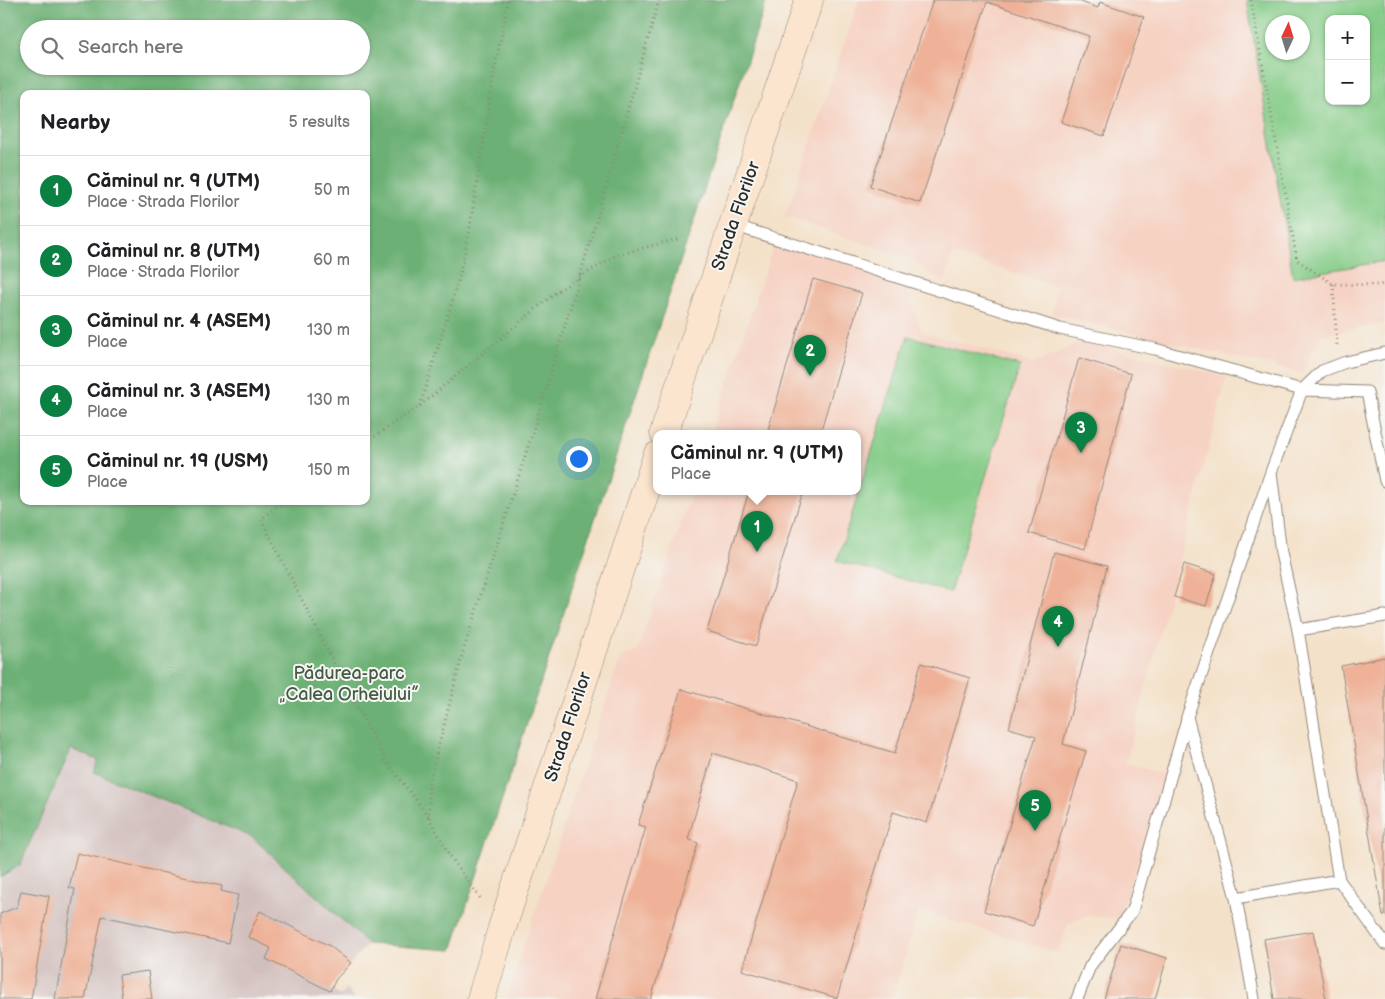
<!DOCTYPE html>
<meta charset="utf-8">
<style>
body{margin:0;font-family:"Balsamiq Sans",sans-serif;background:#f6f6f6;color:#202124}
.controls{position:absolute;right:15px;top:15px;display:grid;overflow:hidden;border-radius:10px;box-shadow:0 1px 4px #0004}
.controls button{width:45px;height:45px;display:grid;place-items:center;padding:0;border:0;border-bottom:1px solid #e0e0e0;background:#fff;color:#202124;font:25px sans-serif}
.compass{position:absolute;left:1265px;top:15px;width:45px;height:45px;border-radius:50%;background:#fff;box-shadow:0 1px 4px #0004;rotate:4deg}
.you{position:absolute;left:578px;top:458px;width:18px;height:18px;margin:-12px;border:4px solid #fff;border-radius:50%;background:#1a73e8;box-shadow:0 0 0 8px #1a73e833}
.badge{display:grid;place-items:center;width:32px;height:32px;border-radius:50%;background:#0b8043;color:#fff;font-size:16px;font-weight:700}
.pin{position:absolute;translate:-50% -41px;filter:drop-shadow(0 1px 2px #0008)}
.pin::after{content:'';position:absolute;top:26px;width:18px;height:15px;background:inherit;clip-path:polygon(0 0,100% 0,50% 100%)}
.popup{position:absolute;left:653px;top:430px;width:208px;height:65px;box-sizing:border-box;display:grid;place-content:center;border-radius:10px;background:#fff;filter:drop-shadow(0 1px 4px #0005);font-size:16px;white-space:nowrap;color:#757577}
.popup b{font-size:19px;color:#202124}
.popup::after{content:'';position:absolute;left:50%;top:100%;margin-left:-10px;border:10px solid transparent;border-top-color:#fff}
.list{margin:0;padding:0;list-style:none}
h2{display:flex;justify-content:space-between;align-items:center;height:65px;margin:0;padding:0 20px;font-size:21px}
h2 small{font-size:16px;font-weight:400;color:#757577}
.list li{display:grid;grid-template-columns:32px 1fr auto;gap:15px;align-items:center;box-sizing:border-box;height:70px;padding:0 20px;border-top:1px solid #e0e0e0}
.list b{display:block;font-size:19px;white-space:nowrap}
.list p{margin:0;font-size:16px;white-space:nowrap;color:#757577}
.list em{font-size:16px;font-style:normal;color:#757577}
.icon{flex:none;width:28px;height:28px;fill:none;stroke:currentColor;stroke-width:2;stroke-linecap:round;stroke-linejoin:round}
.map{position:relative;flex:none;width:1385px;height:999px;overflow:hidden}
.search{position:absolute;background:#fff;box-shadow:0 1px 4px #0004;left:20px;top:20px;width:350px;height:55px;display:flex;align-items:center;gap:12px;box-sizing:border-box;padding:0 18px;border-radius:28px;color:#757577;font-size:19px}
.panel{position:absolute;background:#fff;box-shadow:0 1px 4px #0004;left:20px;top:90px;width:350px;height:415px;border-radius:10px}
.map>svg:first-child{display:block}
.built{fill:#f6d2c3;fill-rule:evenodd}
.industrial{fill:#d1bfbd}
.green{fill:#85cc88;stroke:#587c5a;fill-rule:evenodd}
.forest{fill:#6cb074;stroke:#4c6e50;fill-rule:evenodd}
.building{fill:#efb298}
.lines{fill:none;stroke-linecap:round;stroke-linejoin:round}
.service-casing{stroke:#90867a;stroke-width:13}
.secondary-casing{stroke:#90867a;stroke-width:29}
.path{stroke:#90867a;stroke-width:3;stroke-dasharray:1 4;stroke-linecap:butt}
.service{stroke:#fff;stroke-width:11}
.secondary{stroke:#fce5cf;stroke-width:28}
.labels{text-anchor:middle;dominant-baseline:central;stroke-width:4;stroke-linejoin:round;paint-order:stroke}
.street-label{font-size:18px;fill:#2b2b2b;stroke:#f6f6f2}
.park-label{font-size:18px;fill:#465b47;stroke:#f6f6f2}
</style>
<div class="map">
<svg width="1385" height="999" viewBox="0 0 1385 999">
<rect width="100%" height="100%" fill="#f6f6f2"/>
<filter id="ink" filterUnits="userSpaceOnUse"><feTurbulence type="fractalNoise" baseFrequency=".02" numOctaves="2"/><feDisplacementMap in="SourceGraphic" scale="10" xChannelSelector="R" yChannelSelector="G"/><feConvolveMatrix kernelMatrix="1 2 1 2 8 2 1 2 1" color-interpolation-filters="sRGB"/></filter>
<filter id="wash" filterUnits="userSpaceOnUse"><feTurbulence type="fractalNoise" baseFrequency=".0096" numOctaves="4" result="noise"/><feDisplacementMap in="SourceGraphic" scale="20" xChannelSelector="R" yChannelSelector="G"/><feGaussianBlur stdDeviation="1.12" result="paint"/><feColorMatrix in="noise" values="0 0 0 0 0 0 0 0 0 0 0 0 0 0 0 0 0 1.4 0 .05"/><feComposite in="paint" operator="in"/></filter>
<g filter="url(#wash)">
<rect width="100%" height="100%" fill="#f4e1c9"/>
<g class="built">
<path d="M859,0H1385V323L1322,335L1301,373L1052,314L1057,286L953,254L944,282L906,257L785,217ZM1329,19H1366V101H1329ZM1272,22H1302V52H1272Z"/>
<path d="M776,238L903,278L921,332L1035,363L1083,341L1227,377L1126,763L1166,775L1120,915L1111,919L1090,915L1068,923L1058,953L919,910L892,999H506L621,656L637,652L692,491H857V433H711Z"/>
</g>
<path class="industrial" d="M70,749L98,760L95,772L252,837L368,944L336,979L330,990L341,996L346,988L355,999H0V877L20,865Z"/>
<g class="green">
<path d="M1247,0H1385V261L1293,277ZM1329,19H1366V101H1329ZM1272,22H1302V52H1272Z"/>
<path d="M908,336L1020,366L950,592L837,561Z"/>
</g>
<path class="forest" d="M0,0H767L452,950L368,944L252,837L94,772L98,760L71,749L20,865L0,877ZM29,29H361V66H29ZM24,94H366V501H24Z"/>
<g id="blocks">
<g class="building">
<path d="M933,0H1075L1098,8L1100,2L1144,17L1104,136L1061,122L1089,36L987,2L920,203L870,186Z"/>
<path d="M813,279L862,293L820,433H767Z"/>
<path d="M1079,358L1131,374L1085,549L1029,533Z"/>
<path d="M749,491H803L756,646L707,631Z"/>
<path d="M1054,552L1107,566L1063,744L1086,751L1033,926L984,911L1036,736L1009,728Z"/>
<path d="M1184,564L1216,574L1206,606L1174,597Z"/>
<path d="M1385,657V916H1383L1341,666Z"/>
<path d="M921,663L970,678L927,823L893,812L837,998L742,970L798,780L713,753L688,839L698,843L651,999H595L646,827L638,825L681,689L895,753Z"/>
<path d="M77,853L222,886L221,891L238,895L228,943L102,916L85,999H55L75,889L69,888Z"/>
<path d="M21,891L49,896L31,999H0V914L17,907Z"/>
<path d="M260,911L330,946L351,963L336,979L330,991L266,959L271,948L248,937Z"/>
<path d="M1313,931L1326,999H1274L1264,939Z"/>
<path d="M1121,944L1167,958L1155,999H1104Z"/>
<path d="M148,971L152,999H122L119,975Z"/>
</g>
</g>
</g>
<g filter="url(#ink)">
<use href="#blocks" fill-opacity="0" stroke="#90867a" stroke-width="1"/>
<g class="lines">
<g class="service-casing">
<g id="service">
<path d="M733,225L1060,329L1155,349L1302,390L1322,371L1346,362L1385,353"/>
<path d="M1385,481L1367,392L1302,390L1271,472L1281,553L1298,630L1339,880L1385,944"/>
<path d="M1298,630L1385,616"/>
<path d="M1236,898L1339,880"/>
<path d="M1077,999L1090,966L1132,911L1187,719"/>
<path d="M1254,999L1236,898L1187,717L1270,475"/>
</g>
</g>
<g class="secondary-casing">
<g id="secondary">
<path d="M664,433L733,225L809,0"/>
<path d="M481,999L502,928L657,456"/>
</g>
</g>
<g class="path">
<path d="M1251,0L1297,260L1333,284L1380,285L1385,283"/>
<path d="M1333,284L1337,345"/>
<path d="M420,406L459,278L469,233L494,72L508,0"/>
<path d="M366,442L420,406L556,292L616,255L678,239"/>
<path d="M284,501L261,519L340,675L386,761L429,817"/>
<path d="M480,898L451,857L429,818V783L463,652L538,415L596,222L659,0"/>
</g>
<use href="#service" class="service"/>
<use href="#secondary" class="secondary"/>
</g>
</g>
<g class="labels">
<g class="street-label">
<text transform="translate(736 216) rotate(-71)">Strada Florilor</text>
<text transform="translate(568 727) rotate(-72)">Strada Florilor</text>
</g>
<g class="park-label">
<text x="349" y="673">Pădurea-parc<tspan x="349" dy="21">„Calea Orheiului”</tspan></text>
</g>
</g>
</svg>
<div class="controls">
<button>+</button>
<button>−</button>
</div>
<svg class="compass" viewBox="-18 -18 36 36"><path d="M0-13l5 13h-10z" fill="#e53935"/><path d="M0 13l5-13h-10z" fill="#757577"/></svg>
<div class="you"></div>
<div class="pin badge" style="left:757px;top:552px">1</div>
<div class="popup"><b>Căminul nr. 9 (UTM)</b>Place</div>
<div class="pin badge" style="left:810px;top:376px">2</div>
<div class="pin badge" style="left:1081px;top:453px">3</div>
<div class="pin badge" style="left:1058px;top:647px">4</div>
<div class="pin badge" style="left:1035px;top:831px">5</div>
<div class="search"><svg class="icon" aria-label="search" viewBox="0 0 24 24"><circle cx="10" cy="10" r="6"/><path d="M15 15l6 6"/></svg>Search here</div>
<section class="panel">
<h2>Nearby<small>5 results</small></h2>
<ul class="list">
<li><span class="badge">1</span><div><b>Căminul nr. 9 (UTM)</b><p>Place · Strada Florilor</p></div><em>50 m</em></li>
<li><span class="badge">2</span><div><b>Căminul nr. 8 (UTM)</b><p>Place · Strada Florilor</p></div><em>60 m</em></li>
<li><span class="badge">3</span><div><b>Căminul nr. 4 (ASEM)</b><p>Place</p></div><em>130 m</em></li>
<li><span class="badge">4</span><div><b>Căminul nr. 3 (ASEM)</b><p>Place</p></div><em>130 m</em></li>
<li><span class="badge">5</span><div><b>Căminul nr. 19 (USM)</b><p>Place</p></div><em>150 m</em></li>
</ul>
</section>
</div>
